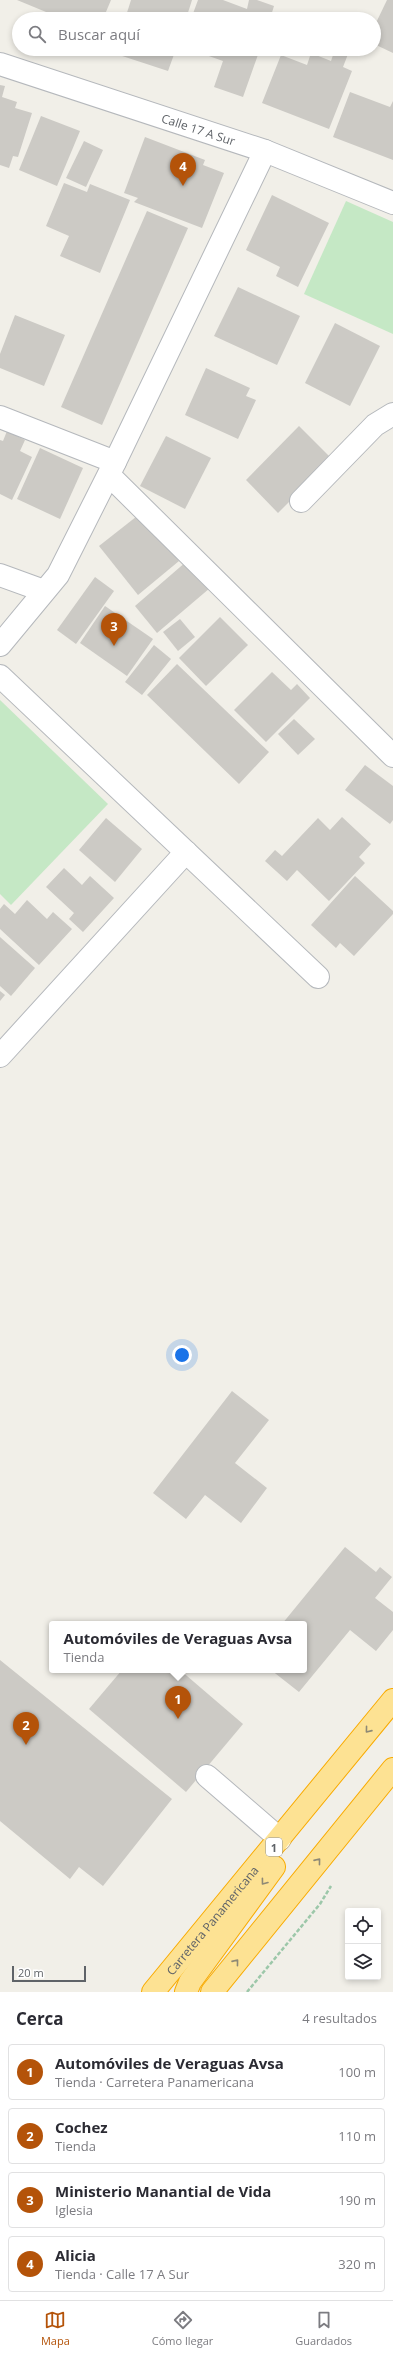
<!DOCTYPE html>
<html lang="es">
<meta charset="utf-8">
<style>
body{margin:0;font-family:"Open Sans",sans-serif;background:#f2f2f3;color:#2b2b33}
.controls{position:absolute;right:12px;bottom:12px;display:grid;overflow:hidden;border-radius:4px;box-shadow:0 2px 6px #0003}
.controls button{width:36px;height:36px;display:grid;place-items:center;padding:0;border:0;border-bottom:1px solid #e1e1e2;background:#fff;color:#2b2b33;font:20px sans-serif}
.scale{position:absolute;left:12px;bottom:10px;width:74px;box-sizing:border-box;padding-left:4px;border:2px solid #5f6368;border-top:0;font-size:11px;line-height:14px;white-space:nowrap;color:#5f6368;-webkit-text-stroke:3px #fff;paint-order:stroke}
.you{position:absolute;left:182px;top:1355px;width:14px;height:14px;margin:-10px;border:3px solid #fff;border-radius:50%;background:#1a73e8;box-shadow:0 0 0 6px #1a73e833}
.badge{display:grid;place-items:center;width:26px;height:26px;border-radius:50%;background:#b45309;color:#fff;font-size:13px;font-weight:700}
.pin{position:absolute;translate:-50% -33px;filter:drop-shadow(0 1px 2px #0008)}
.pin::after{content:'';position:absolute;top:21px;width:14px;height:12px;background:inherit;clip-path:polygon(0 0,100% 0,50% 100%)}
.popup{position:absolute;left:49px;top:1621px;width:258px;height:52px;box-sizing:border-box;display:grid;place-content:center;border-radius:4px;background:#fff;filter:drop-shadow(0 1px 3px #0005);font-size:13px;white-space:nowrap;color:#7c7c81}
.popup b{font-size:15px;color:#2b2b33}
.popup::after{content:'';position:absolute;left:50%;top:100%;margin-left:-8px;border:8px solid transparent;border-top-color:#fff}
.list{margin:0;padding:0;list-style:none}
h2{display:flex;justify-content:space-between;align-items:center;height:52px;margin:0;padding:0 16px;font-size:17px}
h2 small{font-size:13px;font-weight:400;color:#7c7c81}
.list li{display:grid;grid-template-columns:26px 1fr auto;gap:12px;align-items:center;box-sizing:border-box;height:56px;margin:0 8px 8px;padding:0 8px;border:1px solid #e1e1e2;border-radius:4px}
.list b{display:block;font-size:15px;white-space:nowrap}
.list p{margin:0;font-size:13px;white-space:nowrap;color:#7c7c81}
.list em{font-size:13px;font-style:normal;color:#7c7c81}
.icon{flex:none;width:22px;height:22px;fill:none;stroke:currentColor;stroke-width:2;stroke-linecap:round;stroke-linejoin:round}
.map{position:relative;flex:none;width:393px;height:1992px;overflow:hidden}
.search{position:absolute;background:#fff;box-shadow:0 2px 6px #0003;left:12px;right:12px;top:12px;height:44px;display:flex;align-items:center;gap:10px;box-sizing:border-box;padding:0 14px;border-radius:22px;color:#7c7c81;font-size:15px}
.sheet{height:308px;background:#fff}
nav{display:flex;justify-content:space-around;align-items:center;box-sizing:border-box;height:56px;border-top:1px solid #e1e1e2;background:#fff;font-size:11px;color:#7c7c81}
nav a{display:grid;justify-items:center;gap:2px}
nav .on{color:#b45309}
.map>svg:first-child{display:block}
.green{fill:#c5e8c5}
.building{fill:#cccac5}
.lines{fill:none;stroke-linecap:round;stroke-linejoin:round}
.minor-casing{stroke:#b5b8bc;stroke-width:24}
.highway-casing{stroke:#f9ab00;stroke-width:24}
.path{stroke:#9cc7a9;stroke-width:2.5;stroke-dasharray:4 2;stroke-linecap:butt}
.minor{stroke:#fff;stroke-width:22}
.highway{stroke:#fde293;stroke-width:22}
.oneway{stroke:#8e8975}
.labels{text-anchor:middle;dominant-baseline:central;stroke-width:3.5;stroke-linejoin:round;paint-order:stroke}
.shield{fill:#fff;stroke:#8f9295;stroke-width:1}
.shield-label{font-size:11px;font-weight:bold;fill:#5f6368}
.street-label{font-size:12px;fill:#5f6368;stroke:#fff}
</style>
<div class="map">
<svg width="393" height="1992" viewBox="0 0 393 1992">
<rect width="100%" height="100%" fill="#f1efe8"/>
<g class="green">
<path d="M346,201L393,222V334L304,294Z"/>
<path d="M0,700L108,804L11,905L0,894Z"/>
</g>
<g class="building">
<path d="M17,0H111L103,19H63Z"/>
<path d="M131,0H192L186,19H125Z"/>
<path d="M198,0H223L247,9L249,0H257L274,6L270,19H191Z"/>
<path d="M387,0H393V53L374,44V27Z"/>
<path d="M115,49H176L168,71L113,53Z"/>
<path d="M189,49H260L243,97L214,87L223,61Z"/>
<path d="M335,49H350L343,67L352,71L329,129L262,103L281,55L307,65L311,53L331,61Z"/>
<path d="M0,85L5,86L2,97L17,102L15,108L32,113L18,157L13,156L9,168L0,165Z"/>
<path d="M350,92L390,107L393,101V160L333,137Z"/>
<path d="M41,116L80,131L57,186L19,170Z"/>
<path d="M145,137L205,160L203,165L224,173L202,228L134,202L138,198L124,193Z"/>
<path d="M84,141L103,150L86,187L66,178Z"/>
<path d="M64,183L87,192L90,184L130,200L100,273L60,256L69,236L46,226Z"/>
<path d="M272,195L329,223L298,287L276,276L280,267L246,250Z"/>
<path d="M147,211L188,228L102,425L61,407Z"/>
<path d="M238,287L300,316L277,365L214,336Z"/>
<path d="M15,315L65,335L44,386L0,368V354Z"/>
<path d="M335,323L380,346L350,406L305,383Z"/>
<path d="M206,368L250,388L246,396L256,400L238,439L185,415Z"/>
<path d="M299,426L332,459L278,513L246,480Z"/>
<path d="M7,431L25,440L20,451L32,457L12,500L0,494V440L3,441Z"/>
<path d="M166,436L211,458L185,509L140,486Z"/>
<path d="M40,448L83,468L60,519L17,499Z"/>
<path d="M141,513L179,561L138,595L99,546Z"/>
<path d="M187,561L210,588L157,633L135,606Z"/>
<path d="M95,577L114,591L76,644L57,630Z"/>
<path d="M105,606L153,639L127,676L80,643Z"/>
<path d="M220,617L248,645L206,686L179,658Z"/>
<path d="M180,619L195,637L178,651L163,632Z"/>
<path d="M154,645L171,659L142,695L125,682Z"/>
<path d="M177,664L269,752L239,784L147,695Z"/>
<path d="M272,672L291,690L297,684L310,698L266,742L234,710Z"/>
<path d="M294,719L315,739L298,755L278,734Z"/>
<path d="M365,765L393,786V820L390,824L345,790Z"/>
<path d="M342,817L371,844L359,857L365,863L329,901L297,870L287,881L265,861L275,850L282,856L318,818L330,830Z"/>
<path d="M106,818L142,849L115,882L79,850Z"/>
<path d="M64,868L82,885L90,876L114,898L83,932L69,919L74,913L46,887Z"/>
<path d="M355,876L393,911V914L354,956L340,943L336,948L311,925Z"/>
<path d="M27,900L47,919L53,912L72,929L39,965L0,929V909L4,904L15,914Z"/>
<path d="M0,937L35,968L11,996L0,986Z"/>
<path d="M0,991L5,995L0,1001Z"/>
<path d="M232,1391L269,1420L235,1463L267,1488L241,1523L205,1495L186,1519L153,1493Z"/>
<path d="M345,1547L376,1572L380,1567L392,1577L375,1598L393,1612V1630L376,1651L350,1630L299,1692L271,1670H304V1624H282Z"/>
<path d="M0,1660L172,1799L103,1886L79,1867L70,1879L0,1821Z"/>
<path d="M122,1670H180L243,1724L186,1792L89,1709Z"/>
</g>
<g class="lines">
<g class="minor-casing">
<g id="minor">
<path id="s1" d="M0,64L265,151L393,203"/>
<path d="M0,417L115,462L265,151"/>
<path d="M109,475L393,756"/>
<path d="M301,501L375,425L393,414"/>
<path d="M0,575L44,591"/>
<path d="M0,645L58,575L115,462"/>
<path d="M0,676L318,977"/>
<path d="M0,1056L186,852"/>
<path d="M207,1776L280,1839"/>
</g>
</g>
<g class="highway-casing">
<g id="highway">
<path id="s2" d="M153,1992L393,1700"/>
<path d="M186,1992L190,1982L274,1867"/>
<path d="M212,1992L393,1769"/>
</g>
</g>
<path class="path" d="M247,1992L320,1904L331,1886"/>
<use href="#minor" class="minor"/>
<use href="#highway" class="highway"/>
</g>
<defs><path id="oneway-chevron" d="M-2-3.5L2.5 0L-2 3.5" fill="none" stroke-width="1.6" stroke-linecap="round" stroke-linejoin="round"/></defs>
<g class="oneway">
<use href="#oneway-chevron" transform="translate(368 1730) rotate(129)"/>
<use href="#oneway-chevron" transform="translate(318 1861) rotate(-51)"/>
<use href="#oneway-chevron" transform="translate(264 1882) rotate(127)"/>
<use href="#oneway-chevron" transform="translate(236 1962) rotate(-51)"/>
</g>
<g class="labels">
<rect class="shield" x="266" y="1838" width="16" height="18" rx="3"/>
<g class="shield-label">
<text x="274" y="1847">1</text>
</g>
<g class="street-label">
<text stroke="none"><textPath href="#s1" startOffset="209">Calle 17 A Sur</textPath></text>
<text stroke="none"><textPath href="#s2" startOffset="93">Carretera Panamericana</textPath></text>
</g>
</g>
</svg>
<div class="controls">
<button><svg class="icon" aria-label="locate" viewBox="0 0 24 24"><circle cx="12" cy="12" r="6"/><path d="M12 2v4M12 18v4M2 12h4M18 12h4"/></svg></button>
<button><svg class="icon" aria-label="layers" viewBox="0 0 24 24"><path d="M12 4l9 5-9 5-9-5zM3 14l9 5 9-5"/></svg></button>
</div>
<div class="scale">20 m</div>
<div class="you"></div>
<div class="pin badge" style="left:178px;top:1719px">1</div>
<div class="popup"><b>Automóviles de Veraguas Avsa</b>Tienda</div>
<div class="pin badge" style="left:26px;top:1745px">2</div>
<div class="pin badge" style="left:114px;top:646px">3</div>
<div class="pin badge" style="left:183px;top:186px">4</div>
<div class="search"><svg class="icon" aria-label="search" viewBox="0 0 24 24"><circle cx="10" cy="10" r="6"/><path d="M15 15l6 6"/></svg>Buscar aquí</div>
</div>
<section class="sheet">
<h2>Cerca<small>4 resultados</small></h2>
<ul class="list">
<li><span class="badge">1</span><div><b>Automóviles de Veraguas Avsa</b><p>Tienda · Carretera Panamericana</p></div><em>100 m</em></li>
<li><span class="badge">2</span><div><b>Cochez</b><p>Tienda</p></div><em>110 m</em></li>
<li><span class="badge">3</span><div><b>Ministerio Manantial de Vida</b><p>Iglesia</p></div><em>190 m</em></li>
<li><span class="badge">4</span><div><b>Alicia</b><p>Tienda · Calle 17 A Sur</p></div><em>320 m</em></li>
</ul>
</section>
<nav>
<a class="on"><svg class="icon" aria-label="map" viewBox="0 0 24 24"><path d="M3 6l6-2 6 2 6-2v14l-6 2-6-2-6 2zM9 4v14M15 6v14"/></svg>Mapa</a>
<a><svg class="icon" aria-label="directions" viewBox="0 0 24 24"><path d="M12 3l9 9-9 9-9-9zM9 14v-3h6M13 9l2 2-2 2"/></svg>Cómo llegar</a>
<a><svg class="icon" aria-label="saved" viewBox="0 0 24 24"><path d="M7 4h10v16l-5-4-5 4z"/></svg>Guardados</a>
</nav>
